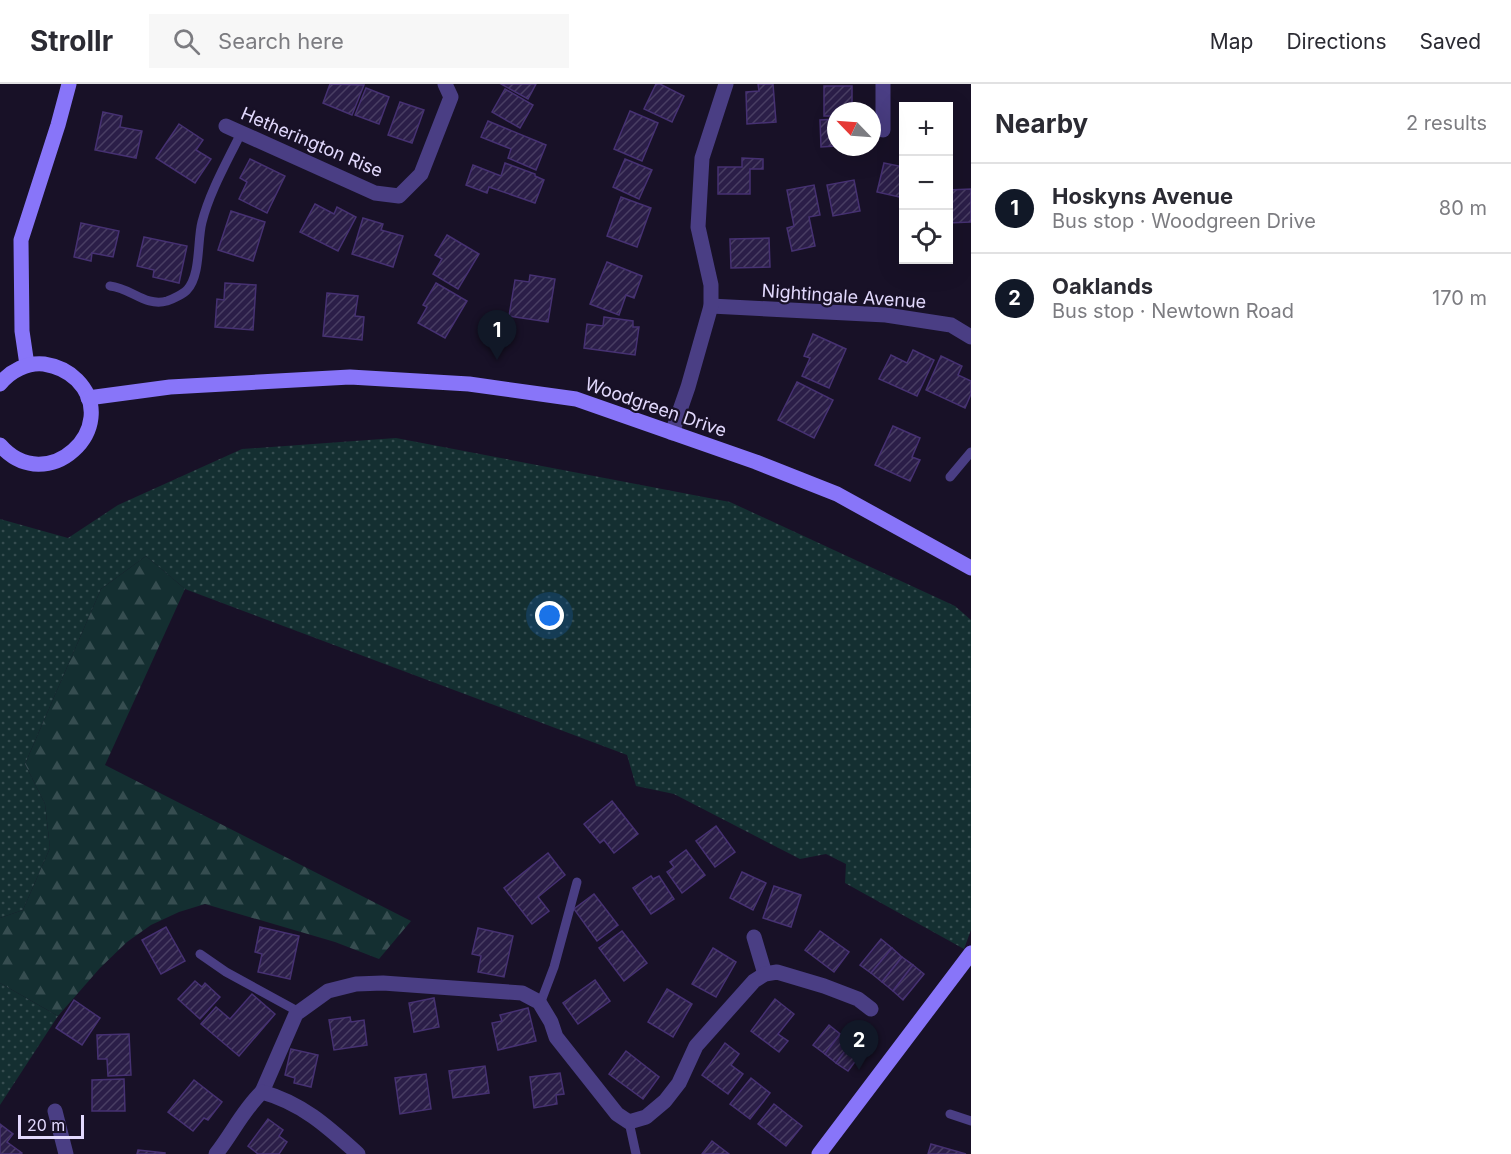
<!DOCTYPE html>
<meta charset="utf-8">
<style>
body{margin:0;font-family:Inter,sans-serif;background:#f7f7f7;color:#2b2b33}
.controls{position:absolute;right:18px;top:18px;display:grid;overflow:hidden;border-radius:0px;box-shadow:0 6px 24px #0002}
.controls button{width:54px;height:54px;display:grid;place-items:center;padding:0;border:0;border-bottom:2px solid #e1e1e2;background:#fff;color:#2b2b33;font:30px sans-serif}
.compass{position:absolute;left:827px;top:18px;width:54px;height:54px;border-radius:50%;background:#fff;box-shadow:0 6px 24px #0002;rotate:295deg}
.scale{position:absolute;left:18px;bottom:15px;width:66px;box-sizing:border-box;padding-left:6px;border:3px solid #e2d9fd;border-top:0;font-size:16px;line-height:21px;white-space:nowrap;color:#e2d9fd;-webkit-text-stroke:4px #181127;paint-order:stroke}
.you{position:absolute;left:550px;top:532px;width:21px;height:21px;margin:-15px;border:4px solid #fff;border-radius:50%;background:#1a73e8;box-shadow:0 0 0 9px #1a73e833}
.badge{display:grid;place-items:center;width:39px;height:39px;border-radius:50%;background:#111827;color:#fff;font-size:20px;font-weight:700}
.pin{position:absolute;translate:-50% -50px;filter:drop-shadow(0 2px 3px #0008)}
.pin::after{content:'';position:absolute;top:32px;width:21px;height:18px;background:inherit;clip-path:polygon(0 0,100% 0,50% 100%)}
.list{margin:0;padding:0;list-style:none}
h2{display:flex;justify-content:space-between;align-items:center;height:78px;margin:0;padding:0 24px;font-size:26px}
h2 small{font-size:20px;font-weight:400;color:#7c7c81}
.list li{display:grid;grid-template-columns:39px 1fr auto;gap:18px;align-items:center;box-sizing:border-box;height:90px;padding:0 24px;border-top:2px solid #e1e1e2}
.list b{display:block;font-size:22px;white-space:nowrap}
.list p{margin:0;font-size:20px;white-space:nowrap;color:#7c7c81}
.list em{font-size:20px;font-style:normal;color:#7c7c81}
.icon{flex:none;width:33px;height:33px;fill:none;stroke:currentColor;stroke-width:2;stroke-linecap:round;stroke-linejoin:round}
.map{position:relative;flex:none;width:971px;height:1070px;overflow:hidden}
header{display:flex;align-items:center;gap:36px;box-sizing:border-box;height:84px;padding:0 30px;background:#fff;border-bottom:2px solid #e1e1e2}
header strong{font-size:28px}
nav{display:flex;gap:33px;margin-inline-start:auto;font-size:21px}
.search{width:420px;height:54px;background:#f7f7f7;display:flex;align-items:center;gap:15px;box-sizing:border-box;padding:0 21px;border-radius:0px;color:#7c7c81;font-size:22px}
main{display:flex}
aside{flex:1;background:#fff}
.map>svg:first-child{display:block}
.green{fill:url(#green-dots)}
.forest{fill:url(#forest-firs)}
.building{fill:url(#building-hatch);stroke:#463172;stroke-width:1.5}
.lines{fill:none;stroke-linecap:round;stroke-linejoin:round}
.lane{stroke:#4a3e84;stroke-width:9}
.street{stroke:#4a3e84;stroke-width:15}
.secondary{stroke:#8875f9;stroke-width:15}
.labels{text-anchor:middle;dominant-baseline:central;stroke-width:4.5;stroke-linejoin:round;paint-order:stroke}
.street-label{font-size:18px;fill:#e2d9fd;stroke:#181127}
</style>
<header>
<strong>Strollr</strong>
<div class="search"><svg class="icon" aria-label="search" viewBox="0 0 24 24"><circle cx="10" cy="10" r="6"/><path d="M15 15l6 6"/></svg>Search here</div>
<nav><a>Map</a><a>Directions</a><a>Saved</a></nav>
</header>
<main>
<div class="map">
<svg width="971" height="1070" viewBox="0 0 971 1070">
<defs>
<pattern id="green-dots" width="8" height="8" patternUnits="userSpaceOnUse" patternTransform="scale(1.5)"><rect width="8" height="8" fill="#142f31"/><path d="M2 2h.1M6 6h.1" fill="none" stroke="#364d50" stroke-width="1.8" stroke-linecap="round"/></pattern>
<pattern id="forest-firs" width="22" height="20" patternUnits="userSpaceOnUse" patternTransform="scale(1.5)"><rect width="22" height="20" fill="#142f31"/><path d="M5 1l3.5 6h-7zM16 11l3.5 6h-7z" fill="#364d50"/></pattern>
<pattern id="building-hatch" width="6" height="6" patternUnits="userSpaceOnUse" patternTransform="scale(1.5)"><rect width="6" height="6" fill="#2b1e48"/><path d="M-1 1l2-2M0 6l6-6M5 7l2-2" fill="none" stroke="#493e63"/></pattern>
</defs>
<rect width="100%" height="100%" fill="#181127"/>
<g class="green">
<path d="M396,354L730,418L955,522L971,536V846L964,865L845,799L846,780L826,770L800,775L674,710L636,702L627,671L185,505L146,472L101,505L25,680L45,720L50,764L23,826L0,834V435L68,454L118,421L242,365Z"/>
<path d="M0,899L58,932L0,1021Z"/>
</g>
<path class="forest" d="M146,472L185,505L105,681L411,837L379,875L335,858L205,820L179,828L151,841L127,858L100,884L58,932L0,899V834L23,826L50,764L45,720L25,680L101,505Z"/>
<g class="building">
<path d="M330,0L364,1L352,31L323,19Z"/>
<path d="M501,0H536L528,15Z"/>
<path d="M656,0H660L684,12L672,38L644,25Z"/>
<path d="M758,0H773L776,38L747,40L746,8L759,7Z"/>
<path d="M824,2H852V27H836V32H824Z"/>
<path d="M366,4L389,13L379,40L355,31Z"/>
<path d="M505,5L533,21L520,44L492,28Z"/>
<path d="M400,18L424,26L412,59L388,51Z"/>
<path d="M630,27L658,39L642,77L614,65Z"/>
<path d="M103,28L122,32L120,43L142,47L136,74L95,66Z"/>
<path d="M836,35V62L821,63L820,36Z"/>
<path d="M488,37L546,61L536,86L508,74L511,65L481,53Z"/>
<path d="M179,40L203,56L196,66L211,75L195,99L156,74Z"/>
<path d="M742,74L763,75V85H750V110H718V83H742Z"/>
<path d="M250,75L285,92L267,129L239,115L247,98L240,94Z"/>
<path d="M625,75L652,86L639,115L613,103Z"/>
<path d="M505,79L535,90V92L544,96L535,119L489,103L487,109L466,101L473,81L501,92Z"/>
<path d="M884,79L904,83V114L877,108Z"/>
<path d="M854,96L860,127L833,132L827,101Z"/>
<path d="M814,101L820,131L809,133L815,162L792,167L787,144L794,142L787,106Z"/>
<path d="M971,105V138L948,139V106Z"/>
<path d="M621,113L651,124L637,163L607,152Z"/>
<path d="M315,120L334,130L337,123L356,133L338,167L300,148Z"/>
<path d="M231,127L265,138L253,177L218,166Z"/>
<path d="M363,134L383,140L381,146L403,152L393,183L352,170Z"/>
<path d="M81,139L119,147L113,173L92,169L91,177L74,173Z"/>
<path d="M447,151L479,170L458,205L433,190L442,175L435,171Z"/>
<path d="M144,153L187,162L179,199L153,193L154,186L137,182Z"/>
<path d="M769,154L770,183L731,184L730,155Z"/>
<path d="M607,178L642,192L634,214L626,211L619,231L590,220Z"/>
<path d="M530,191L555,195L548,238L509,232L515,196L529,198Z"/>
<path d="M225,199L256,201L253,246L215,243L217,215L224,216Z"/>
<path d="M436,199L467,217L445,254L418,239L427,223L423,221Z"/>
<path d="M327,209L358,212L355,232L364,233L362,256L323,252Z"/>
<path d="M604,233L633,237V243H639L635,271L584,264L587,240L603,242Z"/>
<path d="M813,250L846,265L829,304L802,292L810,274L804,272Z"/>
<path d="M913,266L934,276L917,312L879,295L891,271L907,279Z"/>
<path d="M941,272L962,282L958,291L971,297V310L965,324L926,306Z"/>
<path d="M797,298L833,316L814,354L778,336Z"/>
<path d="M893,342L920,354L912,373L920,376L910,397L875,381Z"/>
<path d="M612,717L638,750L614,769L604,756L600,759L584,740Z"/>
<path d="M716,742L735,768L715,783L696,757Z"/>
<path d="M686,766L705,791L682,809L667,788L674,783L670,778Z"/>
<path d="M548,769L565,791L538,813L549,827L532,840L504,804Z"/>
<path d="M742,788L766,799L753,826L730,814Z"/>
<path d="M651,792L653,795L659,792L674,815L651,830L633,804Z"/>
<path d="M774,802L801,811L791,843L763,834Z"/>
<path d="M594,810L618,841L597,857L574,825Z"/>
<path d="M166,843L185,877L161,890L142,856Z"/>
<path d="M260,843L299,852L290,895L258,888L262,870L255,868Z"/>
<path d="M478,844L513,852L504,893L478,888L481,872L472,870Z"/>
<path d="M622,847L647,879L624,897L599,864Z"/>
<path d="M820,847L849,868L834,888L805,866Z"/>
<path d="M881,855L892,864L871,889L860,881Z"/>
<path d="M713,864L736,878L716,913L692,900Z"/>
<path d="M892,864L902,873L882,898L871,889Z"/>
<path d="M902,873L913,881L893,907L882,898Z"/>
<path d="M913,881L924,890L903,916L893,907Z"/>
<path d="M595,896L610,917L578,940L563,919Z"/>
<path d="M195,897L202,903L205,899L220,913L200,935L178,915Z"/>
<path d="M667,905L692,920L673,953L648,938Z"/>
<path d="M252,910L275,930L239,972L201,940L216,923L230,935Z"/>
<path d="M434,914L439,943L414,948L409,919Z"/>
<path d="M775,915L794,930L778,950L788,957L779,968L751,947Z"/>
<path d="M74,916L100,934L82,961L56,944Z"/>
<path d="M528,924L536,957L498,966L492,939L502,937L500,931Z"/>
<path d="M350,933L351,938L364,936L367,961L334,966L329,936Z"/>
<path d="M829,941L840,950L825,970L813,961Z"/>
<path d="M129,950L131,991L108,992L107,975H98L97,951Z"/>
<path d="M840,950L852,958L836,979L825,970Z"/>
<path d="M852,958L863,967L848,987L836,979Z"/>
<path d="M725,959L739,970L731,981L743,990L728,1010L702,991Z"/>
<path d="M291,965L318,971L311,1003L294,999L295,994L285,991Z"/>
<path d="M626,967L659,993L643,1015L609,990Z"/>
<path d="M485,982L489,1009L453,1014L449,987Z"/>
<path d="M560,989L564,1010L556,1011L557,1020L534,1024L530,993Z"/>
<path d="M426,990L431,1025L400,1030L395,994Z"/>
<path d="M751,994L770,1009L750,1035L730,1020Z"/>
<path d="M124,995L125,1027H92V996Z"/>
<path d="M194,996L222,1018L208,1036L204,1034L193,1047L168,1028Z"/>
<path d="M774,1020L802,1042L786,1062L758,1040Z"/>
<path d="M268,1035L283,1046L279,1052L287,1058L279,1070H258L248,1062Z"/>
<path d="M0,1040L13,1050L7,1058L22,1069L21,1070H0Z"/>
<path d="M712,1057L729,1070H702Z"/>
<path d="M931,1060L966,1070H928Z"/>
<path d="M138,1066L165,1069V1070H137Z"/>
</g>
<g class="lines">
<g class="lane">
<path d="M110,202C131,204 145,223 167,217C173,215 183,210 187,206C201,191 197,157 202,138C210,107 227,78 241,49"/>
<path d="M950,393L971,368"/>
<path d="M200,870L226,888L299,928"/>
<path d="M540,920L554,883L577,798"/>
<path d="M950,1030L971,1037"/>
<path d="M629,1038L636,1070"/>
</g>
<g class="street">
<path d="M883,0V46"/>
<path d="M226,42L375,109L399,112L421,90L451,13L445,0"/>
<path d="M711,222L886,231L951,241L971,253"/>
<path d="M672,349L688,303L711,222V201L698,143L702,74L726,0"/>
<path d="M754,853L765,890"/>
<path d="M262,1008L296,930L328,907L356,900L383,899L522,909L539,918L551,938L556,953L617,1030L629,1038L646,1033L665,1017L679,999L696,962L754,897L765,890L777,888L824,902L858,915L871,925"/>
<path d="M55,1027L66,1070"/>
<path d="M216,1070C232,1050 243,1026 262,1008C302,1019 328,1043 358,1070"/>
</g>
<g class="secondary">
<path d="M27,281L22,247L21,156L58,41L69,0"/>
<path d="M0,300C10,287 28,278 44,280C57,282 68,287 77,296C123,343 47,415 0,361"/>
<path d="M88,314L170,303L350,293L469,300L576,315L756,378L837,410L971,484"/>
<path d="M819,1070L971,869"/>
</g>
</g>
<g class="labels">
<g class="street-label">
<text transform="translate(312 58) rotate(23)">Hetherington Rise</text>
<text transform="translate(844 212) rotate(4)">Nightingale Avenue</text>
<text transform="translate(656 323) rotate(19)">Woodgreen Drive</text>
</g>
</g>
</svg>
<div class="controls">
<button>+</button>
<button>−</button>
<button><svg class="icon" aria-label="locate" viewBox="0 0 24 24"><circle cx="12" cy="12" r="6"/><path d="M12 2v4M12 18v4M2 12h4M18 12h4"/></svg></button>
</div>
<svg class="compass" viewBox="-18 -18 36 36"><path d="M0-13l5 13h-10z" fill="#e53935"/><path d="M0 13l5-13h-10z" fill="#7c7c81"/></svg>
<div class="scale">20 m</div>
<div class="you"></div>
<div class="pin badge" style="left:497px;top:276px">1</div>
<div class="pin badge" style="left:859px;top:986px">2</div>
</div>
<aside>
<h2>Nearby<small>2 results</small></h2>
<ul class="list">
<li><span class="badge">1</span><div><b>Hoskyns Avenue</b><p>Bus stop · Woodgreen Drive</p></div><em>80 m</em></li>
<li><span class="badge">2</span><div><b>Oaklands</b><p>Bus stop · Newtown Road</p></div><em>170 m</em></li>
</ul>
</aside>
</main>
